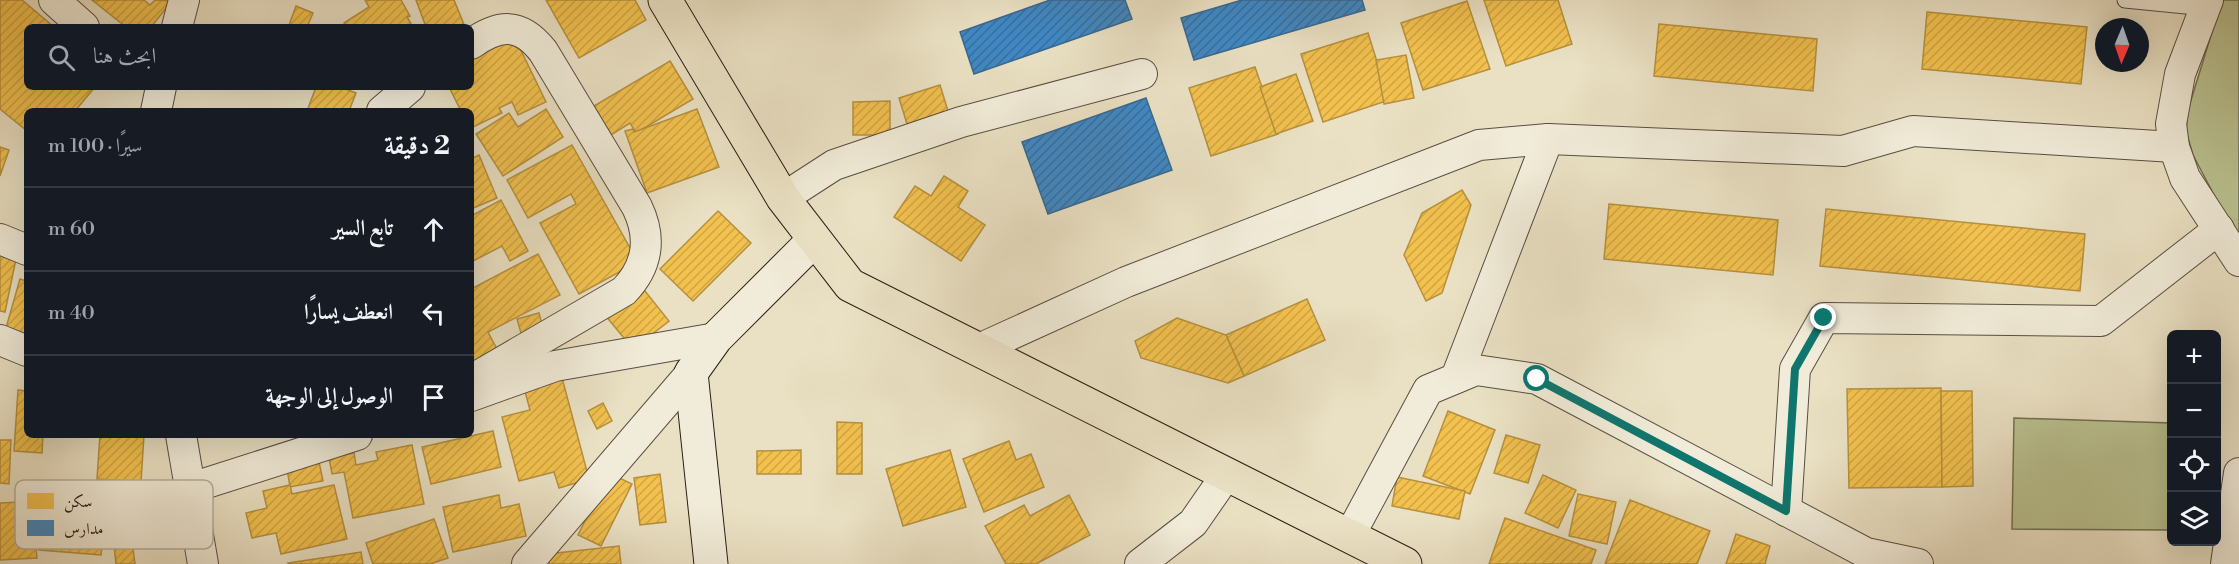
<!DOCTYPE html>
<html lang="ar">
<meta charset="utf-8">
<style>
body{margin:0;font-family:"Libre Bodoni",Amiri,serif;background:#242831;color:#f1f3f6;direction:rtl}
.controls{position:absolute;right:18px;bottom:18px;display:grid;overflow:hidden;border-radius:9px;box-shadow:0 6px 24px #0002}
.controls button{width:54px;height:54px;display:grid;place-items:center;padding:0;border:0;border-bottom:2px solid #363941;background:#171b24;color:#f1f3f6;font:30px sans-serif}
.compass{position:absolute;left:2095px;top:18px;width:54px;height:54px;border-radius:50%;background:#171b24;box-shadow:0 6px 24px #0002;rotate:182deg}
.stop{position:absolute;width:18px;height:18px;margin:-14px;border:4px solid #0f766e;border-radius:50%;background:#fff}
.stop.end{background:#0f766e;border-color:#fff;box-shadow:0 2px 6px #0008}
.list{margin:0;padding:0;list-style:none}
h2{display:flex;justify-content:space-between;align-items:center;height:78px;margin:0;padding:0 24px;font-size:26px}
h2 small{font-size:20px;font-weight:400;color:#9ea1a6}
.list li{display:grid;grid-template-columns:39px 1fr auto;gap:18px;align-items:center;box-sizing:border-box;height:84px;padding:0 24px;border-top:2px solid #363941}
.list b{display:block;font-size:22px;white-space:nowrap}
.list em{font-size:20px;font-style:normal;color:#9ea1a6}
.icon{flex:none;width:33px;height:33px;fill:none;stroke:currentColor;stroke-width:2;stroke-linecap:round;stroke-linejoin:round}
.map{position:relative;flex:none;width:2239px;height:564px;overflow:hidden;direction:ltr}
.search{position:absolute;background:#171b24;box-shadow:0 6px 24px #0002;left:24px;top:24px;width:450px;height:66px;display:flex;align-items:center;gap:15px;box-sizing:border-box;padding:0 21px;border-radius:9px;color:#9ea1a6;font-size:22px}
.panel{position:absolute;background:#171b24;box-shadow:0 6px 24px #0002;left:24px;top:108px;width:450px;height:330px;border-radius:9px;direction:rtl}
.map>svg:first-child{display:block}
.grass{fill:#bac291;stroke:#727053;stroke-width:1.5}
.homes{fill:url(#homes-hatch);stroke:#b6903d;stroke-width:1.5}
.schools{fill:url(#schools-hatch);stroke:#386890;stroke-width:1.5}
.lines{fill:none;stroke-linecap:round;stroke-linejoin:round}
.lane-casing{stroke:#594e41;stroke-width:17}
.street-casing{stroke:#594e41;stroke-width:32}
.secondary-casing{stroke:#291d15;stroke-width:35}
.primary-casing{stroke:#291d15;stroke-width:35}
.lane{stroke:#f1ecd9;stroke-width:15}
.street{stroke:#f1ecd9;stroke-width:30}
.secondary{stroke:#f1ecd9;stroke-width:33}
.primary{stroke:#eae1c4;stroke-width:33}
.route{stroke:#0f766e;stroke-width:8}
.key{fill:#f1ecd9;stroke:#b5ae9e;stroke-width:1.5}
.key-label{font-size:16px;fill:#291d15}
</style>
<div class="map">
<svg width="2239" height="564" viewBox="0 0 2239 564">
<defs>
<pattern id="homes-hatch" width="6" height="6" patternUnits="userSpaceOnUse" patternTransform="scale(1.5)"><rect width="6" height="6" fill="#f2c14e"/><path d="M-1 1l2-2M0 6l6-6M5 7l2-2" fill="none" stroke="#d0a543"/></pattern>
<pattern id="schools-hatch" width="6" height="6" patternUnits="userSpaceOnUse" patternTransform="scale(1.5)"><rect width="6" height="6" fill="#3f88c5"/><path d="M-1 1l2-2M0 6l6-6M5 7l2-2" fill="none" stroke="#356f9f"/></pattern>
</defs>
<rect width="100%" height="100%" fill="#eae1c4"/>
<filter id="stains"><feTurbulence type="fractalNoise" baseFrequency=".00333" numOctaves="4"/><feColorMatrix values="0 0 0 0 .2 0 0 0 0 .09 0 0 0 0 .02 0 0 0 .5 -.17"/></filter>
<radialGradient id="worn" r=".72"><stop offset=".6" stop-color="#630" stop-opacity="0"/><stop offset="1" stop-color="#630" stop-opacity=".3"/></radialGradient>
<g class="grass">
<path d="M2224,0H2239V236L2232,229L2193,155L2186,131L2188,110L2220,6Z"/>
<path d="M2014,418L2171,423V530L2012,529Z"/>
</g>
<g class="homes">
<path d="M0,0H22L54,27H27V87H95L75,111H27V131L0,109Z"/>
<path d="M92,0H144L150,5L155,0L172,1L151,27H126Z"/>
<path d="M365,0H401L410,16L407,17L413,27H347L344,23L369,7Z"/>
<path d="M416,0H454L465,27H426Z"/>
<path d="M546,0H635L646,20L579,58Z"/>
<path d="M1484,0H1558L1572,44L1506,66Z"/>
<path d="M1467,1L1490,69L1423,90L1401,23Z"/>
<path d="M296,6L313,13L307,27L289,25Z"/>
<path d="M1927,12L2087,27L2081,84L1922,69Z"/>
<path d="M1659,24L1817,39L1813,91L1654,76Z"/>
<path d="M1368,33L1389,100L1323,122L1301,54Z"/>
<path d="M515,38L546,102L518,115L512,102L499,108L502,113L471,128V111H461L449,87H471V59Z"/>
<path d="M1406,55L1414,98L1384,104L1376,60Z"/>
<path d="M670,61L693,99L636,133L630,123L611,135L594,106Z"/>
<path d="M1255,67L1278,134L1211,156L1189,88Z"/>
<path d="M1296,74L1313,121L1276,134L1260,87Z"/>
<path d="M940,85L948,111L907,124L899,98Z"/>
<path d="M316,87H340L356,93L349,111H307Z"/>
<path d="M890,101V135H853V102Z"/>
<path d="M546,109L563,137L503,176L476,134L509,113L518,127Z"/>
<path d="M697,109L719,167L647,193L625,131L633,129L634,132Z"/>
<path d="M572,145L638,262L579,294L540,223L576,204L571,194L528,218L507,180Z"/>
<path d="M0,147L9,150L0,176Z"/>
<path d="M479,155L497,198L471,209V159Z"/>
<path d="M944,176L968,191L958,207L985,225L961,261L894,217L915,186L931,196Z"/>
<path d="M1462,190L1471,205L1442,293L1426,301L1404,255L1422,213Z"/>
<path d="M501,200L528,251L510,261L502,246L471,262V216Z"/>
<path d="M1609,204L1778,220L1773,275L1604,259Z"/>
<path d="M1826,209L2085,234L2080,291L1820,266Z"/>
<path d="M718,211L751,243L693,301L660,269Z"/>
<path d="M538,254L560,295L488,332L500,355L471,370V289Z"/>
<path d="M0,256L16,259L5,312L0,311Z"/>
<path d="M20,279L27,281V334L6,328Z"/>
<path d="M641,286L669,321L633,349L605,315Z"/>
<path d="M1307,299L1325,340L1244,376L1226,335Z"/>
<path d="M539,313L544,332L523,340L517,319Z"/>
<path d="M1177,318L1226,335L1244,376L1228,383L1141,358L1135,341Z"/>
<path d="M561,374L589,479L559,488L554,472L519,481L502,417L530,410L523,384Z"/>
<path d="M1941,388L1942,487L1849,488L1847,389Z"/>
<path d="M18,390L27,391V435H43L42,453L14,451Z"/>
<path d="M1941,391H1972L1973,486L1942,487Z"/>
<path d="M603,403L612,421L597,429L588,411Z"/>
<path d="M1448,411L1495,430L1470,494L1423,476Z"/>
<path d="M837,422L862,423V474H837Z"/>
<path d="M493,431L501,467L431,484L422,447Z"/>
<path d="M100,435H144L141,482L97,479Z"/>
<path d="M1506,435L1540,445L1528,483L1494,473Z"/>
<path d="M0,440H11L9,484L0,483Z"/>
<path d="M1009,441L1016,460L1031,454L1044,487L984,512L963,459Z"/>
<path d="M412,445L424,504L353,518L344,472L332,474L329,458L354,453L356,465L378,460L376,452Z"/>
<path d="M801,450V474H757V451Z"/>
<path d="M950,450L966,507L903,526L886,469Z"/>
<path d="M318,457L323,481L290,487L286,462Z"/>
<path d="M609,473L632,484L601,546L578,535Z"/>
<path d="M660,474L666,522L640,525L634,478Z"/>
<path d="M1543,475L1576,490L1558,528L1525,513Z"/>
<path d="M1397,477L1465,491L1459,519L1392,506Z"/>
<path d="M290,485L292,494L334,485L347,539L281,554L276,533L252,538L246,513L267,508L263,491Z"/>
<path d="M1578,494L1616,502L1607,544L1569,536Z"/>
<path d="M499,495L501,508L519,504L526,536L453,552L443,507Z"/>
<path d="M1069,495L1090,535L1036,564H1006L985,526L1024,505L1030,516Z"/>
<path d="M1630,500L1710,531L1697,564H1605Z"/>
<path d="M21,502L23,529H34L37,558L0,560V503Z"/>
<path d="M42,511L105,516L101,555L39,550Z"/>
<path d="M1505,518L1596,550L1591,564H1489Z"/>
<path d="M434,519L448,558L430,564H373L366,543Z"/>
<path d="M131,533L135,564H116L113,535Z"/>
<path d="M1736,534L1770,546L1765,564H1726Z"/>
<path d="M619,546L621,564H549L548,554Z"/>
<path d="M361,552L363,564H289L288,563Z"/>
</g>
<g class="schools">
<path d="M1050,0H1125L1132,19L974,74L960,32Z"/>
<path d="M1242,0H1362L1365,10L1194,60L1181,18Z"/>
<path d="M1146,98L1172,170L1048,214L1022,142Z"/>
</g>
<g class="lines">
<g class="lane-casing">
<path id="lane" d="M2125,0L2206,8"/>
</g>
<g class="street-casing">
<g id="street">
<path d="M54,0L84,27"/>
<path d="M2208,0L2180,74L2171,124L2174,147L2185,178L2239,261"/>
<path d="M177,27L184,0"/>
<path d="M471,44C499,24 520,22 543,51L637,207C652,238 648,266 624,291L471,380"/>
<path d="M156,111L161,87"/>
<path d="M382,111L410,87"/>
<path d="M783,198L834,165L961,122L1142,74"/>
<path d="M0,239L27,250"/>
<path d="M0,340L27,351"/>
<path d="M979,349L1126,282L1479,145L1548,139"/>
<path d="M1456,378L1548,139L1843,151L1913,131L2174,147"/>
<path d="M471,396L555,366L716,338"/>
<path d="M181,435L203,564"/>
<path d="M191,488L357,435"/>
<path d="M1786,511L1795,369L1824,318L2101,321L2219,229"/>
<path d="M1350,535L1428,390L1476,370L1537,379L1866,553L1918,564"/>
<path d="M527,564L691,373"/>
<path d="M1140,564L1193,523L1227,474"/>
<path d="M2226,564L2239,473"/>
</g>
</g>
<g class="secondary-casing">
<path id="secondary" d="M711,564L691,373L716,338L814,240"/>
</g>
<g class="primary-casing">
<path id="primary" d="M665,0L783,198L850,285L1405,564"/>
</g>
<use href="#lane" class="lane"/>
<use href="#street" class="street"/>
<use href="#secondary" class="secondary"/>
<use href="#primary" class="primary"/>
</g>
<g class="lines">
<path class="route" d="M1537,379L1786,511L1795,369L1824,318"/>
</g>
<rect x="15" y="480" width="198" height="69" rx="9" class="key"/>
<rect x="27" y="493" width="27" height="16" fill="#f2c14e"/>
<rect x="27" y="520" width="27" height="16" fill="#3f88c5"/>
<g class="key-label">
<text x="64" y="507">سكن</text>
<text x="64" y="534">مدارس</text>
</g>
<rect width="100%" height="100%" filter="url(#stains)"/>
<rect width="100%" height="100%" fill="url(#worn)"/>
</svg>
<div class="controls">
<button>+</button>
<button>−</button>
<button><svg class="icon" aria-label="locate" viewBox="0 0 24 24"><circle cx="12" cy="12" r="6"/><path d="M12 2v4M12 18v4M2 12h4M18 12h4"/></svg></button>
<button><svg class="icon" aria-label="layers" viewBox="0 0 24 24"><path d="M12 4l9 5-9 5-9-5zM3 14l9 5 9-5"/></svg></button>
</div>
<svg class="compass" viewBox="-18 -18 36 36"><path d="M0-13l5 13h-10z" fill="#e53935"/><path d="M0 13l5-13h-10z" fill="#9ea1a6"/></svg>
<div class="stop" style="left:1537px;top:379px"></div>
<div class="stop end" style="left:1824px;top:318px"></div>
<div class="search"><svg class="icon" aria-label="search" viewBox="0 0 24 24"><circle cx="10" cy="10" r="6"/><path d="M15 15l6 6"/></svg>ابحث هنا</div>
<section class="panel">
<h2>2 دقيقة<small>سيرًا · 100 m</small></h2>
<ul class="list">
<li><svg class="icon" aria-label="ahead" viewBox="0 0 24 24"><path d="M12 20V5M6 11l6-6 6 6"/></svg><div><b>تابع السير</b></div><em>60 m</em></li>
<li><svg class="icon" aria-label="left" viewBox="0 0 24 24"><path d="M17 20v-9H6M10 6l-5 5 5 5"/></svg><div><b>انعطف يسارًا</b></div><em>40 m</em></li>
<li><svg class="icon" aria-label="arrive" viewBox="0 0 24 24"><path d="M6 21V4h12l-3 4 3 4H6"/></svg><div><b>الوصول إلى الوجهة</b></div></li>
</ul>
</section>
</div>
